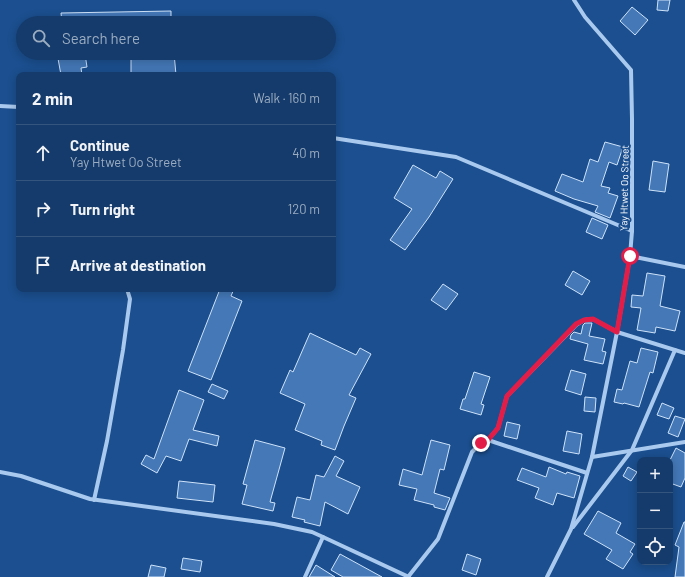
<!DOCTYPE html>
<meta charset="utf-8">
<style>
body{margin:0;font-family:Barlow,sans-serif;background:#1d4271;color:#f1f3f6}
.controls{position:absolute;right:12px;bottom:12px;display:grid;overflow:hidden;border-radius:8px;box-shadow:0 2px 10px #0003}
.controls button{width:36px;height:36px;display:grid;place-items:center;padding:0;border:0;border-bottom:1px solid #33557e;background:#143b6b;color:#f1f3f6;font:20px sans-serif}
.stop{position:absolute;width:12px;height:12px;margin:-9px;border:3px solid #e11d48;border-radius:50%;background:#fff}
.stop.end{background:#e11d48;border-color:#fff;box-shadow:0 1px 4px #0008}
.list{margin:0;padding:0;list-style:none}
h2{display:flex;justify-content:space-between;align-items:center;height:52px;margin:0;padding:0 16px;font-size:17px}
h2 small{font-size:13px;font-weight:400;color:#9dadc1}
.list li{display:grid;grid-template-columns:26px 1fr auto;gap:12px;align-items:center;box-sizing:border-box;height:56px;padding:0 16px;border-top:1px solid #33557e}
.list b{display:block;font-size:15px;white-space:nowrap}
.list p{margin:0;font-size:13px;white-space:nowrap;color:#9dadc1}
.list em{font-size:13px;font-style:normal;color:#9dadc1}
.icon{flex:none;width:22px;height:22px;fill:none;stroke:currentColor;stroke-width:2;stroke-linecap:round;stroke-linejoin:round}
.map{position:relative;flex:none;width:685px;height:577px;overflow:hidden}
.search{position:absolute;background:#143b6b;box-shadow:0 2px 10px #0003;left:16px;top:16px;width:320px;height:44px;display:flex;align-items:center;gap:10px;box-sizing:border-box;padding:0 14px;border-radius:22px;color:#9dadc1;font-size:15px}
.panel{position:absolute;background:#143b6b;box-shadow:0 2px 10px #0003;left:16px;top:72px;width:320px;height:220px;border-radius:8px}
.map>svg:first-child{display:block}
.building{fill:#4478b7;stroke:#cfe3fa}
.lines{fill:none;stroke-linecap:round;stroke-linejoin:round}
.street{stroke:#a9c9ee;stroke-width:4}
.route{stroke:#e11d48;stroke-width:5}
.labels{text-anchor:middle;dominant-baseline:central;stroke-width:4;stroke-linejoin:round;paint-order:stroke}
.street-label{font-size:10px;fill:#fff;stroke:#1b4f8f}
</style>
<div class="map">
<svg width="685" height="577" viewBox="0 0 685 577">
<rect width="100%" height="100%" fill="#1b4f8f"/>
<g class="building">
<path d="M658,0H670L668,11L657,10Z"/>
<path d="M632,7L648,20L635,35L620,21Z"/>
<path d="M171,11V23H62L61,13Z"/>
<path d="M57,53H74L75,55L85,54L87,67L81,68L82,75H61Z"/>
<path d="M131,53H174L176,75H131Z"/>
<path d="M605,142L623,147L617,165L609,162L601,186L610,188L608,193L618,196L610,218L595,212L598,206L574,199L555,191L562,174L583,182L590,159L598,162Z"/>
<path d="M653,161L669,164L665,192L649,190Z"/>
<path d="M413,165L436,178L440,171L453,179L429,217L405,250L390,240L412,209L394,198Z"/>
<path d="M592,218L608,225L602,239L586,232Z"/>
<path d="M573,271L590,281L582,295L565,285Z"/>
<path d="M647,273L665,276L660,306L680,311L675,331L656,327L655,333L637,330L641,308L631,307L632,295L643,296Z"/>
<path d="M443,284L458,294L446,310L431,300Z"/>
<path d="M220,289H234L231,296L242,301L211,380L188,371Z"/>
<path d="M585,323H592L589,336L605,339L602,351L606,352L603,364L584,360L588,344L570,339L571,335L574,332L581,334L583,325Z"/>
<path d="M310,333L356,355L360,348L371,354L349,395L356,398L344,426L335,450L321,445L322,441L295,430L305,404L280,393L290,370L293,372Z"/>
<path d="M641,348L658,352L653,373L650,372L639,407L624,403L623,404L614,402L617,389L622,390L630,361L637,363Z"/>
<path d="M571,370L586,374L581,395L565,390Z"/>
<path d="M474,372L490,377L481,404L484,405L481,415L460,409L463,399H465Z"/>
<path d="M212,384L228,391L224,399L208,392Z"/>
<path d="M179,390L204,400L193,430L219,436L217,446L189,439L181,461L166,456L157,473L141,464L146,455L154,459Z"/>
<path d="M585,397L596,398L595,412L584,411Z"/>
<path d="M662,403L674,408L669,419L657,415Z"/>
<path d="M675,416L685,419L678,437L668,433Z"/>
<path d="M507,422L520,425L517,439L504,436Z"/>
<path d="M567,431L582,434L579,454L563,451Z"/>
<path d="M255,440L285,448L270,502L275,503L273,511L242,504L247,485L243,484Z"/>
<path d="M431,440L450,445L444,470L440,469L434,493L450,498L445,510L434,507V505L414,500L417,489L399,485L403,469L422,475Z"/>
<path d="M676,448L685,453V478L681,487L670,483V460Z"/>
<path d="M335,456L344,461L336,476L360,487L348,514L325,502L320,526L304,522L305,520L292,517L297,497L310,500L316,475L324,477Z"/>
<path d="M549,467L566,474L567,472L580,476L574,498L557,493L553,505L535,498L539,488L517,480L522,468L546,477Z"/>
<path d="M628,467L637,472L631,481L623,476Z"/>
<path d="M179,481L215,485L213,502L177,498Z"/>
<path d="M598,511L621,523L616,533L635,544L630,552L633,554L623,569L606,559L612,550L584,534Z"/>
<path d="M684,522H685V577H675L679,547L675,545Z"/>
<path d="M340,554L382,577H343L331,570Z"/>
<path d="M467,554L481,559L476,575L462,570Z"/>
<path d="M183,558L202,561L200,572L181,569Z"/>
<path d="M151,565L166,568L164,577H148Z"/>
<path d="M316,565L335,577H309Z"/>
</g>
<g class="lines">
<g class="street">
<path d="M0,106L19,107"/>
<path d="M333,138L456,157L632,231"/>
<path d="M630,256L685,267"/>
<path d="M488,440L587,473"/>
<path d="M592,457L685,442"/>
<path d="M0,472L21,476L90,499L274,524L312,532L323,537L409,577"/>
<path d="M94,500L107,441L123,350L130,299L127,289"/>
<path d="M573,527L632,450L675,350"/>
<path d="M305,577L323,537"/>
<path d="M408,577L438,539L472,452L481,443L488,440L498,428L507,396L576,325L584,320L593,319L617,332L685,353"/>
<path d="M547,577L571,529L592,457L617,332L630,256L632,231V119L631,70L585,17L574,0"/>
</g>
</g>
<g class="lines">
<path class="route" d="M481,443L488,440L498,428L507,396L576,324L584,320L593,319L617,332L630,256"/>
</g>
<g class="labels">
<g class="street-label">
<text transform="translate(624 188) rotate(-89)">Yay Htwet Oo Street</text>
</g>
</g>
</svg>
<div class="controls">
<button>+</button>
<button>−</button>
<button><svg class="icon" aria-label="locate" viewBox="0 0 24 24"><circle cx="12" cy="12" r="6"/><path d="M12 2v4M12 18v4M2 12h4M18 12h4"/></svg></button>
</div>
<div class="stop" style="left:630px;top:256px"></div>
<div class="stop end" style="left:481px;top:443px"></div>
<div class="search"><svg class="icon" aria-label="search" viewBox="0 0 24 24"><circle cx="10" cy="10" r="6"/><path d="M15 15l6 6"/></svg>Search here</div>
<section class="panel">
<h2>2 min<small>Walk · 160 m</small></h2>
<ul class="list">
<li><svg class="icon" aria-label="ahead" viewBox="0 0 24 24"><path d="M12 20V5M6 11l6-6 6 6"/></svg><div><b>Continue</b><p>Yay Htwet Oo Street</p></div><em>40 m</em></li>
<li><svg class="icon" aria-label="right" viewBox="0 0 24 24"><path d="M7 20v-9h11M14 6l5 5-5 5"/></svg><div><b>Turn right</b></div><em>120 m</em></li>
<li><svg class="icon" aria-label="arrive" viewBox="0 0 24 24"><path d="M6 21V4h12l-3 4 3 4H6"/></svg><div><b>Arrive at destination</b></div></li>
</ul>
</section>
</div>
